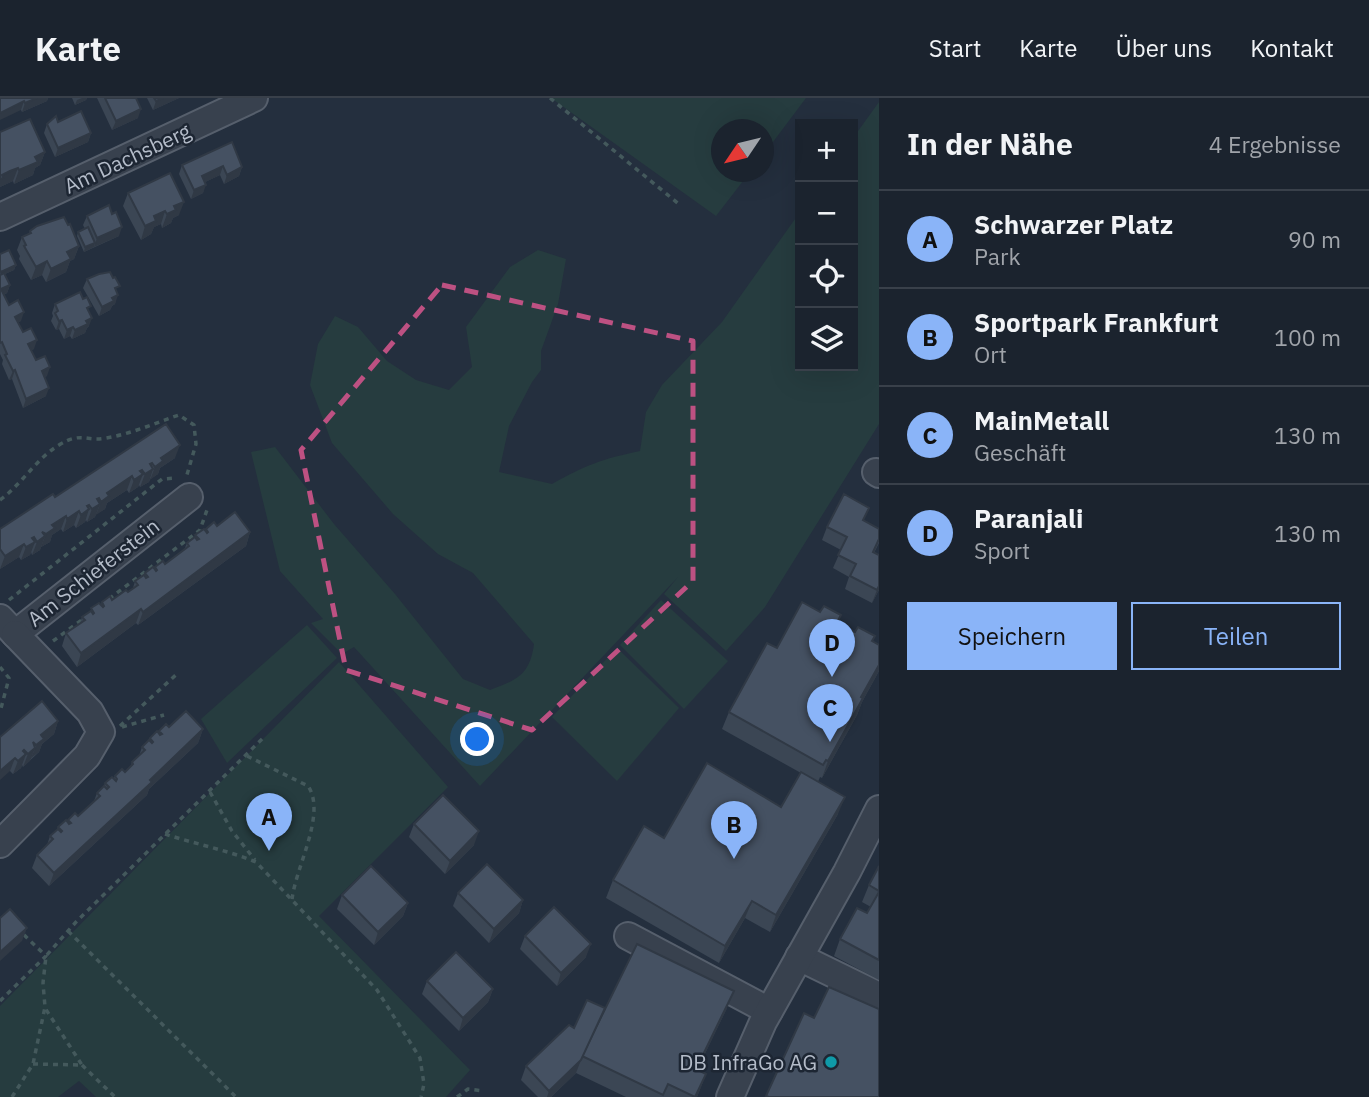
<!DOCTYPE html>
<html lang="de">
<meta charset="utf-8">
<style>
body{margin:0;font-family:"IBM Plex Sans",sans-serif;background:#282f3a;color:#f1f3f6}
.controls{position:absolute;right:21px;top:21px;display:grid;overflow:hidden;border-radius:0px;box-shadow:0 7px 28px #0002}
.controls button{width:63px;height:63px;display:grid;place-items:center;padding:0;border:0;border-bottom:2px solid #39404a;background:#1b232e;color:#f1f3f6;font:35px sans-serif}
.compass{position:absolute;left:711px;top:21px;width:63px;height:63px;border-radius:50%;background:#1b232e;box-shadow:0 7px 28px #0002;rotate:235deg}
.you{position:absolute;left:478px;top:642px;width:24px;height:24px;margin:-18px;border:5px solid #fff;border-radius:50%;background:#1a73e8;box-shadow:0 0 0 10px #1a73e833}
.badge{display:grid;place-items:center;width:46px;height:46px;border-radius:50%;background:#8ab4f8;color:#111;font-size:23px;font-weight:700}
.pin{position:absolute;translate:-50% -58px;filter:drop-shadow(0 2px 4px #0008)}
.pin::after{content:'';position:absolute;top:37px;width:24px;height:21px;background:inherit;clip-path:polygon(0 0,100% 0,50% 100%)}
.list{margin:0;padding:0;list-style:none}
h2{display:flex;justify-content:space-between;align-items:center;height:91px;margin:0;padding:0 28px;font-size:30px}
h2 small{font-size:23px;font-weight:400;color:#a0a4aa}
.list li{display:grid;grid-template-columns:46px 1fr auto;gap:21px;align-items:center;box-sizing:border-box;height:98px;padding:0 28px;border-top:2px solid #39404a}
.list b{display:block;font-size:26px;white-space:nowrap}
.list p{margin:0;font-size:23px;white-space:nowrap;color:#a0a4aa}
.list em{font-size:23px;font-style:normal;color:#a0a4aa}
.actions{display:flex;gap:14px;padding:21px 28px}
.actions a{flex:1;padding:16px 0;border:2px solid #8ab4f8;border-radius:0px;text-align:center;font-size:24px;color:#8ab4f8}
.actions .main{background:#8ab4f8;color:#111}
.icon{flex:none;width:38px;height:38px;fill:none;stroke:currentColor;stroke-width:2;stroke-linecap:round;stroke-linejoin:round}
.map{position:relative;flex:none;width:879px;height:999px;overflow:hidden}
header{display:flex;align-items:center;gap:42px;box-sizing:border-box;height:98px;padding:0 35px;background:#1b232e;border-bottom:2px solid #39404a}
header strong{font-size:33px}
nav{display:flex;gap:38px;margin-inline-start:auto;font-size:24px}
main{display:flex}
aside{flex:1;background:#1b232e}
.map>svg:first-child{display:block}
.green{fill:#263c3f}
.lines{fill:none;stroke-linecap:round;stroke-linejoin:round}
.minor-casing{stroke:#565f6c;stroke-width:30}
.path{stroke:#44595c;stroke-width:3.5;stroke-dasharray:5 5;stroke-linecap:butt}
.minor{stroke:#38414e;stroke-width:26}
.wall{fill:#3b4654}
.shaded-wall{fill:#303945}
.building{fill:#455162;stroke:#303945;stroke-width:2}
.marked{fill:none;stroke:#bd5182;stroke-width:5;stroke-dasharray:14 9;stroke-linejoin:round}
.culture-dot{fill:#0f9aa8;stroke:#1d2633;stroke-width:2.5}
.labels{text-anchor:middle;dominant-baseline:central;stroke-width:5;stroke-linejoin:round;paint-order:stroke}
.street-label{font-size:21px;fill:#b4bcc9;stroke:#1d2633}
.poi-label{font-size:21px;fill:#b4bcc9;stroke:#1d2633;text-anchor:end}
</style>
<header>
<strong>Karte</strong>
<nav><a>Start</a><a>Karte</a><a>Über uns</a><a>Kontakt</a></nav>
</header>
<main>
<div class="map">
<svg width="879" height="999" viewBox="0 0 879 999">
<rect width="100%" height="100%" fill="#242f3e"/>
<g class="green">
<path d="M551,0H806L764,56V32H722V74H750L716,118Z"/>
<path d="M879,4V326L765,509L726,553L664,496L678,479L480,688L354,549L342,556L311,525L323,521L280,473L251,354L275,349L334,426L395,496L463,581L490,592C517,582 530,577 534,546L473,475L438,456L393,416L332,345L310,287L318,246L335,218L358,229L387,263L416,282L449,292L472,269L466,229L510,169L538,152L566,161L558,206L541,253V272L532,284L509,328L499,374L552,386C586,367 602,361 640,353L646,314L662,287L722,224L800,114V268H853V40Z"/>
<path d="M661,502L728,563L684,611L620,547Z"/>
<path d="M307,527L337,560L227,665L201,621Z"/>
<path d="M617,550L679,610L617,683L552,619Z"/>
<path d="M339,564L448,689L319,818L470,972L446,999H96L79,983L58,999H0V908Z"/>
</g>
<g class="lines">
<g class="minor-casing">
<g id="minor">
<path d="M0,119L254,0"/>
<path d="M876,374L879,376"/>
<path d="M0,520L15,536L189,399"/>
<path d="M0,746L87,658L101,634L90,614L15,536"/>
<path d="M628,838L769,913"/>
<path d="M799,859L879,898"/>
<path d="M730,999L763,924L847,774L879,711"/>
</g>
</g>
<g class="path">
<path d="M550,0L680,107"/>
<path d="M0,402C22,386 36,361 59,347C82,333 86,344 106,340C131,336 155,325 179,317L194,327L196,346L186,380"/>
<path d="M109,501L200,432L208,409"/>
<path d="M9,502L162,381L176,380"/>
<path d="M53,543L83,521"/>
<path d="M0,569L9,580L0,614"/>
<path d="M120,628L178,575"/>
<path d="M122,629L164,617"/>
<path d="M247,658L308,688C327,716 295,770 292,802"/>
<path d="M210,694L232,733L255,762"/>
<path d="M165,736C195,746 227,752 256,764L377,892L420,960L424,986L421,999"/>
<path d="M68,833L236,999"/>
<path d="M0,903L46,858L21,834"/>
<path d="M33,966L82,967L45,910"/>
<path d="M82,967L115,999"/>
<path d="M12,999L33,966L45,909L43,885L46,858L76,824L265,638"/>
<path d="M457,999L468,991L484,993"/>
</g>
<use href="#minor" class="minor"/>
</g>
<g class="wall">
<path d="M0,0H48L47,3L22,14L21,12Z"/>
<path d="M72,0H87L86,2L75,7Z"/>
<path d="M97,0H136L138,20L112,32Z"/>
<path d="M147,0H179L153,12Z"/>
<path d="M58,24L91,35L88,44L55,59L44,35L47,26Z"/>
<path d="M0,34L45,54L40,67L35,70L33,77L14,86L13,83L0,89Z"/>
<path d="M182,67L242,69L239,78L224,86L220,77L205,84L203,95L191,101L179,76Z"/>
<path d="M128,95L179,117L173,120L171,125L162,130L161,126L154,129L151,136L141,142L123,108Z"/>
<path d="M87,118L119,138L84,154L77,138L78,134L85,131L83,127Z"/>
<path d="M30,133L79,148L74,161L70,163L66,174L46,184L42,177L31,182L19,161L20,158L17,152L22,139L29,136Z"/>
<path d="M0,156L16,167L14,172L5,176L10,187L7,195L4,197L9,207L21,223L18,224L23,234L34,251L31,252L36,262L47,278L44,279L46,298L23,310L12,281L9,282L2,266L3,262L0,256Z"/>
<path d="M87,181L117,195L115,206L112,208L110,212L99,218L83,190Z"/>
<path d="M55,206L89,213V228L87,230L85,235L72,241L70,238L64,241L59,231L56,232L51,223L53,218L52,215Z"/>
<path d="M166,326L175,360L160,370L158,376L150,381L149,384L140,389L139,387L138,389L129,395L127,392L107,405L105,411L96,416L95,419L87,424L86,422L85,424L76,430L74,427L63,434L61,431L52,437L50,444L41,449L40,452L32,457L31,454L30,457L21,462L19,459L0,471V431L55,399Z"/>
<path d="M864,423L879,431V445L874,455L879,457V492L872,505L845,491L849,479L833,470L841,452L822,442L827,429Z"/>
<path d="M217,428L250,434L246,448L138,527L136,525L77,569L62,548L66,535L80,525L82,519L91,513V510L101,507L102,504L112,502L128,494L133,490L135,483L144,477L145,475L154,471L155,469L165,466L184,452L187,445L195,439V437L205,433L206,431Z"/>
<path d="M820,514L841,517L838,524L879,547V573L862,604L857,617L822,680L820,679L818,684L838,716L770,834L745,820L719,865L606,800L613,782L664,740L781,709L801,675L722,631L729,614L777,550Z"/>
<path d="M58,623L54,636L42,646L39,654L23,669L22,667L21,670L13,676L10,673L0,639Z"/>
<path d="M169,629L203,631L198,645L149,691L147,697L49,788L32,770L37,757L47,747L50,738L57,732L58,729L67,724L68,722L78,718L94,703L97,695L104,688L105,685L114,680L115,678L125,674L130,670L132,664L139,658L142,649L149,643L150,640L158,635L159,633Z"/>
<path d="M414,726L474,747L445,776L409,739Z"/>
<path d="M879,768V882L834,858L840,841L867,815L871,809L862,804L869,787Z"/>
<path d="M458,795L523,802L519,815L489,845L453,808Z"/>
<path d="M342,797L408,805L403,818L374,847L337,811Z"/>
<path d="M525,838L586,859L557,888L520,851Z"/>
<path d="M427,883L493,891L488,904L459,933L422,896Z"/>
<path d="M605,910H727L697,972L706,976L697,999H626L576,975L551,999H538L521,982L526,968L574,930Z"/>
</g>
<g class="shaded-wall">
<path d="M37,0H48L47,3L22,14L25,5Z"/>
<path d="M82,0H87L86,2L75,7L77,2Z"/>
<path d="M163,0H179L153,12L156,3Z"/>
<path d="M24,3L21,12L0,22V15Z"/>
<path d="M141,11L138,20L112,32L116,23Z"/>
<path d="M91,35L88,44L55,59L58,50Z"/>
<path d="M45,54L40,67L35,70L33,77L14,86L19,72L35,59Z"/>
<path d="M223,68L220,77L199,87L202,78Z"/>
<path d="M242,69L239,78L224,86L227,77Z"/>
<path d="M18,70L13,83L0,89V81L2,77Z"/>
<path d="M206,87L203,95L191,101L194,92Z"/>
<path d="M184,104L179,117L173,120L171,125L162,130L167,116L174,108Z"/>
<path d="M165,113L161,126L154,129L151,136L141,142L145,128L154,118Z"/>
<path d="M122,129L119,138L94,149L97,140Z"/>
<path d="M95,145L94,149L84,154L85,149Z"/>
<path d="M79,148L74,161L70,163L66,174L46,184L51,171L67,154Z"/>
<path d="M47,163L42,177L31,182L36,169Z"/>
<path d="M16,167L14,172L0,178L1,174Z"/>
<path d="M10,187L7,195L0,199L1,191Z"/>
<path d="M118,197L115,206L112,208L110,212L99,218L102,209L112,200Z"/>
<path d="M24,214L21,223L12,227L15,219Z"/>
<path d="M92,220L89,228L87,230L85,235L72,241L75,232L86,223Z"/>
<path d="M62,222L59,231L56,232L59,223Z"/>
<path d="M73,229L70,238L64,241L67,232Z"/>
<path d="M37,242L34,251L25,255L28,246Z"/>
<path d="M50,269L47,278L38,282L42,273Z"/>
<path d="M15,272L12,281L9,282L13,273Z"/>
<path d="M49,290L46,298L23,310L26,301Z"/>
<path d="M180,347L175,360L160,370L158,376L150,382L155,369L161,360Z"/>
<path d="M152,365L149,374L153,371L149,384L140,389L145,376L150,366Z"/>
<path d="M142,372L140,378L143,376L138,389L129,395L134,382Z"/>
<path d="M132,378L127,392L107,405L105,411L96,417L101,404L107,395Z"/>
<path d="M99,400L96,408L100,406L95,419L87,424L92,411L97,401Z"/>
<path d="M89,407L87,413L89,411L85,424L76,430L81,417Z"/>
<path d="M79,413L74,427L63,434L67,421Z"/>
<path d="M66,418L61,431L52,437L50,444L41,449L46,436L52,427Z"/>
<path d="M250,434L246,448L138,527L143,514Z"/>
<path d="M45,438L40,452L32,457L37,444Z"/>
<path d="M34,439L32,446L35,444L30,457L21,462L26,449Z"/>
<path d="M24,446L19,459L0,471L5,458Z"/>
<path d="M879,488V492L872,505L877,492Z"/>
<path d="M141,511L136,525L77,569L81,555Z"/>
<path d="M879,567V573L862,604L857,617L822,680L828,663Z"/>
<path d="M58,623L54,636L42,646L39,654L31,660L41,637Z"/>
<path d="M203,631L198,645L149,691L147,697L49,788L54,775Z"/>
<path d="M35,650L30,663L23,669L28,656Z"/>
<path d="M24,652L22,660L26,656L21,670L13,676L18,663Z"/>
<path d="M15,660L10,673L0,682V673Z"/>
<path d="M845,699L838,716L770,834L776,817Z"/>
<path d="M479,733L474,747L445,776L450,763Z"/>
<path d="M523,802L519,815L489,845L494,831Z"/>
<path d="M752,803L745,820L719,865L725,848Z"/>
<path d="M408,805L403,818L374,847L378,834Z"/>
<path d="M27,830L22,843L0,863V854Z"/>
<path d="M591,846L586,859L557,888L561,875Z"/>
<path d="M493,891L488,904L459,933L463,920Z"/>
<path d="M734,893L727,910L689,988L696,971Z"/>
<path d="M581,962L576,975L551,999H547L549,993Z"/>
<path d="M706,976L697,999H695Z"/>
</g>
<g class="building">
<path d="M0,0H37L25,5L24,3L0,15Z"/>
<path d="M105,0H136L141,11L116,23Z"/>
<path d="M154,0H163L156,3Z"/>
<path d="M81,13L91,35L58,50L47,26L56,18L58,24Z"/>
<path d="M30,21L45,54L35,59L38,64L19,72L18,70L10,73L2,77L3,80L0,81V34Z"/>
<path d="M232,44L242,69L227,77L223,68L202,78L206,87L194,92L182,67Z"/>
<path d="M170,75L184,104L174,108L176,112L167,116L165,113L154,118L156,123L145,128L128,95Z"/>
<path d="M109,107L112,116L116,114L122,129L97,140L87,118Z"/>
<path d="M64,119L68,127L70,126L79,148L67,154L71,161L51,171L47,163L36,169L24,148L26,147L22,139L31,135L30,133L37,128Z"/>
<path d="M88,129L95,145L85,149L78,134Z"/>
<path d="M9,152L16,167L1,174L0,172V156Z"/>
<path d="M110,174L113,180L115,179L120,188L115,190L118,197L112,200L114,203L102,209L87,181L99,176Z"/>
<path d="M4,175L10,187L1,191L9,207L18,202L24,214L15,219L23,234L31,230L37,242L28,246L36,262L45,258L50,269L42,273L49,290L26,301L15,272L13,273L5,257L7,256L2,244L0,245V177Z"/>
<path d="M80,194L83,201L87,199L91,208L87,210L92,220L86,223L88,226L75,232L73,229L67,232L62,222L59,223L55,215L58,213L55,206Z"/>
<path d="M166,326L180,347L161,360L163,363L155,369L152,365L150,366L153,371L145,376L142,372L140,373L143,376L134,382L132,378L107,395L109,398L101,404L99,400L97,401L100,406L92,411L89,407L87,408L89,411L81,417L79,413L67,421L66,418L52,427L55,430L46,436L42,434L45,438L37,444L34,439L32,440L35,444L26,449L24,446L5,458L0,451V431L53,396L55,399Z"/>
<path d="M844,396L869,410L863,422L879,431V441L873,454L879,457V488L877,492L850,478L856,466L838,457L847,439L827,429Z"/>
<path d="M235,414L250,434L143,514L141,511L81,555L66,535L85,522L82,519L91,513L93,516L94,515L91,510L99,505L103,509L104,508L102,504L110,498L112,502L126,492L128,494L138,487L135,483L144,477L146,480L148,479L145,475L153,469L156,473L157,472L155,469L163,463L165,466L189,448L187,445L195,439L197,442L199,441L195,437L204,431L207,435L208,434L206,431L214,424L217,428Z"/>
<path d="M802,504L820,514L824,508L841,517L837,524L855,534L858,529L875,538L872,543L879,547V567L861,599L863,600L828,663L826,662L823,667L729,614L767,545L777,550Z"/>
<path d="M42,603L58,623L41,637L44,641L36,647L33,644L35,650L28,656L24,652L23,653L26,656L18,663L15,660L0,673V639Z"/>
<path d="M186,613L203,631L150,682L152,684L54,775L37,757L53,741L50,738L58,731L61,734L62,733L58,729L66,722L69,726L71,725L68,722L75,715L78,718L100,698L97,695L104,688L107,691L109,689L105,685L112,679L116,683L117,681L115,678L122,671L125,674L133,666L132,664L145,652L142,649L149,642L152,645L153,644L150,640L157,633L160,637L162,636L159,633L166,626L169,629Z"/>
<path d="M707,665L781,709L801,674L845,699L776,817L752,803L725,848L613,782L644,728L664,740Z"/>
<path d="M443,697L479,733L450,763L414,726Z"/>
<path d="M487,766L523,802L494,831L458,795Z"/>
<path d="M371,768L408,805L378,834L342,797Z"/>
<path d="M879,768V793L869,787Z"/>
<path d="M879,794V862L840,841L857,810L867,815Z"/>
<path d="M554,809L591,846L561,875L525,838Z"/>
<path d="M10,811L27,830L0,854V820Z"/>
<path d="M637,846L734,893L696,971L706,976L695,999L668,986L663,997L582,958Z"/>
<path d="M456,854L493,891L463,920L427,883Z"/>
<path d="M829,889L879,911V999H769L766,998L804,915L814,920Z"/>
<path d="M587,902L605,910L581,962L549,993L526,968L569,927L574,930Z"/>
</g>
<path class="marked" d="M442,187L693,243V483L532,632L346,572L301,352Z"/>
<circle class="culture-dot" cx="831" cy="964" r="7"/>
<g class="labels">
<g class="street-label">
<text transform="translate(127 60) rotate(-25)">Am Dachsberg</text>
<text transform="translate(93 474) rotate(-38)">Am Schieferstein</text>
</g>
<g class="poi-label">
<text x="817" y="964">DB InfraGo AG</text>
</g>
</g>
</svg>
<div class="controls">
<button>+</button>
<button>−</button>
<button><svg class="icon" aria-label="locate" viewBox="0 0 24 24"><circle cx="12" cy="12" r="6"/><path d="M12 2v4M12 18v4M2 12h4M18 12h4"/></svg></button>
<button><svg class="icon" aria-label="layers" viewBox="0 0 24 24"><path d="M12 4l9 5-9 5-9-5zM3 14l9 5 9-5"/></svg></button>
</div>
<svg class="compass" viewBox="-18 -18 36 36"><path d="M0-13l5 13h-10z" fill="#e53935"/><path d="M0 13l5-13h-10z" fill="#a0a4aa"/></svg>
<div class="you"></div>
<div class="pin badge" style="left:269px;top:753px">A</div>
<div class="pin badge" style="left:734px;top:761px">B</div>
<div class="pin badge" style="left:830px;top:644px">C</div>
<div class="pin badge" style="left:832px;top:579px">D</div>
</div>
<aside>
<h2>In der Nähe<small>4 Ergebnisse</small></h2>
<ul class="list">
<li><span class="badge">A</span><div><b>Schwarzer Platz</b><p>Park</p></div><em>90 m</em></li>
<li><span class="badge">B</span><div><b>Sportpark Frankfurt</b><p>Ort</p></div><em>100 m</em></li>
<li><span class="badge">C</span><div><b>MainMetall</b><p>Geschäft</p></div><em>130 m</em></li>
<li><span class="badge">D</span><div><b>Paranjali</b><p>Sport</p></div><em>130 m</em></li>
</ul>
<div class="actions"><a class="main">Speichern</a><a>Teilen</a></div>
</aside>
</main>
